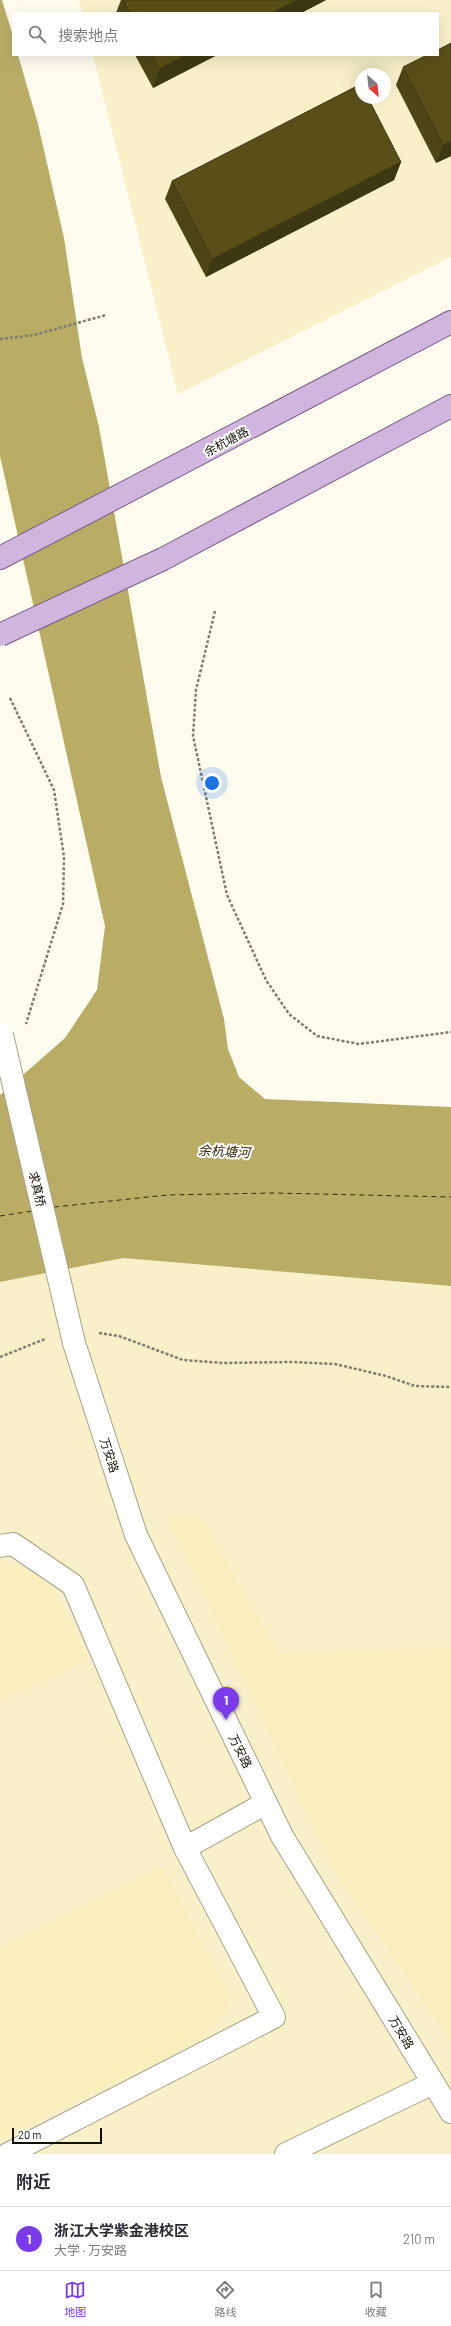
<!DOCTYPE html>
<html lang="zh">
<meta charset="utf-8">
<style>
body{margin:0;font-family:Barlow,"Noto Sans SC",sans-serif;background:#f2f2f3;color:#2b2b33}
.compass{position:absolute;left:355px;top:68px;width:36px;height:36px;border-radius:50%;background:#fff;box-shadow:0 4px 16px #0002;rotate:153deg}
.scale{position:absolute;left:12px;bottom:10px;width:90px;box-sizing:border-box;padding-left:4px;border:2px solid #121005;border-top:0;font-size:11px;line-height:14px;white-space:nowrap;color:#121005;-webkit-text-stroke:3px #fff;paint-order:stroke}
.you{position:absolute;left:212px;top:783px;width:14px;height:14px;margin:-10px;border:3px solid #fff;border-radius:50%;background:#1a73e8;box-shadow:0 0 0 6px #1a73e833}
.badge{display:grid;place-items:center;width:26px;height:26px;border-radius:50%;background:#7c3aed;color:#fff;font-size:13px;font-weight:700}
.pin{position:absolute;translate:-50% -33px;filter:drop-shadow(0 1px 2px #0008)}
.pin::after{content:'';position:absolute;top:21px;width:14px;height:12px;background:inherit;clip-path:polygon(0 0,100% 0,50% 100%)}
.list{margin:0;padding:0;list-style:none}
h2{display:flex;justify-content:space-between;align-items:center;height:52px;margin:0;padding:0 16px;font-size:17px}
h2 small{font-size:13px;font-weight:400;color:#7c7c81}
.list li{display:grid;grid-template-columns:26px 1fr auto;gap:12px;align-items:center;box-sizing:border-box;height:64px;padding:0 16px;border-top:1px solid #e1e1e2}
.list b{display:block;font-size:15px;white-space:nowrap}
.list p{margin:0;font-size:13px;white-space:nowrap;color:#7c7c81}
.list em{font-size:13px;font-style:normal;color:#7c7c81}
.icon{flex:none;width:22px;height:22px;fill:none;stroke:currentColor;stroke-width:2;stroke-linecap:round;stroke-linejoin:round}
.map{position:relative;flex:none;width:451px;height:2154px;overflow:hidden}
.search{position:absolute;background:#fff;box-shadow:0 4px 16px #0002;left:12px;right:12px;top:12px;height:44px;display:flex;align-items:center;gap:10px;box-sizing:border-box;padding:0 14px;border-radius:0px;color:#7c7c81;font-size:15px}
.sheet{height:116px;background:#fff}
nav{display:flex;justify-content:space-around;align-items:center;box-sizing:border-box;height:56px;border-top:1px solid #e1e1e2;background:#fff;font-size:11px;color:#7c7c81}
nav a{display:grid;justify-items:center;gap:2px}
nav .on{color:#7c3aed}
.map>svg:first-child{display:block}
.built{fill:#f7f0c9;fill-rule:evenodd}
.green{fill:#f8efbd}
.water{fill:#b9ad66}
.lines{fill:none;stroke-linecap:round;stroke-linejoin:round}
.ferry{stroke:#2f2a09;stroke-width:1;stroke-dasharray:5 4;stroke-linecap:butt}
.minor-casing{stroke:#a7a284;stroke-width:24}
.primary-casing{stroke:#795b85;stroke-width:24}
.path{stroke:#7f7d71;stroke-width:2.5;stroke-dasharray:3 2;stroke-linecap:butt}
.minor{stroke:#fff;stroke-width:22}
.primary{stroke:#d0b5df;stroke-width:22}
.minor-bridge-casing{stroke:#a7a284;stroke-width:24;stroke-linecap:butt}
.primary-bridge-casing{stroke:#795b85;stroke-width:24;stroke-linecap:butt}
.minor-bridge{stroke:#fff;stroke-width:22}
.primary-bridge{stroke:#d0b5df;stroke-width:22}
.wall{fill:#4d4516}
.shaded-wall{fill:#3e3812}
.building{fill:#595019;stroke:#3e3812}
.labels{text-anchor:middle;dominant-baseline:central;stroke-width:4;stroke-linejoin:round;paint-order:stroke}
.street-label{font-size:12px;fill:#121005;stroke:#fff}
.water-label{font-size:13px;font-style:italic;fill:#2f2a09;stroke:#fff}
</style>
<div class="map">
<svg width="451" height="2154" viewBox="0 0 451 2154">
<rect width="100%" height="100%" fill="#fefcef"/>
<g class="built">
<path d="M79,0H451V257L178,394L93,55H438V13H82ZM361,74H385V98H361Z"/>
<path d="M123,1258L451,1286V2154H0V1282Z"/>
</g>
<g class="green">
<path d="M168,1517L202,1519L279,1654L451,1648V2042L332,1866Z"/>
<path d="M0,1560L33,1570L53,1588L89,1659L0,1701Z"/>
<path d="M163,1868L230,1996L226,2014L200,2040L0,2140V1949Z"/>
</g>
<path class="water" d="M0,0H2L13,36V55H18L38,124L64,238L82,358L99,427L161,777L224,1019L228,1049L239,1077L265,1099L451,1107V1286L123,1258L0,1282V1095L65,1038L97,990L105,926L0,456Z"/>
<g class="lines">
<g class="ferry">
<path d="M54,1207L167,1195L274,1193L451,1197"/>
<path d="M0,1216L33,1211"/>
</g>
<g class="minor-casing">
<g id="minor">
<path d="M74,1343L136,1535L282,1836L451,2112"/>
<path d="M0,1546L13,1544L73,1585L185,1848L274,2017L8,2154"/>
<path d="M185,1848L266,1803"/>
<path d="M286,2154L433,2083"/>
</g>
</g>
<g class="primary-casing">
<g id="primary">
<path d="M0,558L451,322"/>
<path d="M163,559L451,406"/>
</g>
</g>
<g class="path">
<path d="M0,339L34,335L106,315"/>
<path d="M215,611L196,690L193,736L227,895L266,980L289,1014L317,1036L359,1044L451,1032"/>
<path d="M10,698L54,790L64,857L63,904L26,1024"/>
<path d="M99,1333L119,1336L183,1360L223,1363L293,1362L335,1364L386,1376L415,1386L451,1387"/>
<path d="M0,1357L45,1339"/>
</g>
<use href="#minor" class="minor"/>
<use href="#primary" class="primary"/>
<g class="minor-bridge-casing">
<path id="minor-bridge" d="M2,1035L74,1343"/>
</g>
<g class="primary-bridge-casing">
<path id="primary-bridge" d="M0,635L163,559"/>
</g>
<use href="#minor-bridge" class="minor-bridge"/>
<use href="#primary-bridge" class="primary-bridge"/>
</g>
<g class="wall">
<path d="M121,0H326L301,13H116Z"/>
<path d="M135,55H217L153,88Z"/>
<path d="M403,67L451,156L436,163L396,85Z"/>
<path d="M401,162L394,180L206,277L165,199L172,181Z"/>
</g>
<g class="shaded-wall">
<path d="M297,0H326L301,13H271Z"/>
<path d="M187,55H217L153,88L159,69Z"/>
<path d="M451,141V156L436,163L443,145Z"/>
<path d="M401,162L394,180L206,277L212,259Z"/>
</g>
<g class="building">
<path d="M123,0H297L271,13H130Z"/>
<path d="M451,43V141L443,145L403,67L427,55H438V50Z"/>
<path d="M152,55H187L159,69Z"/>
<path d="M361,84V98H368L401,162L212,259L172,181Z"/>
</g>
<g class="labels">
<g class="street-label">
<text transform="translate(226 441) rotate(-28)">余杭塘路</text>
<text transform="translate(38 1189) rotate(77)">求真桥</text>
<text transform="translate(110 1455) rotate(72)">万安路</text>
<text transform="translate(241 1751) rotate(64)">万安路</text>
<text transform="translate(402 2032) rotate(59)">万安路</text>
</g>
<g class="water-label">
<text transform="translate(224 1151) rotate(3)">余杭塘河</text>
</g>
</g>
</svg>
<svg class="compass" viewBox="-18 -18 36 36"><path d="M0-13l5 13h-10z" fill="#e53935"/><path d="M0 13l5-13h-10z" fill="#7c7c81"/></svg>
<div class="scale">20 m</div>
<div class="you"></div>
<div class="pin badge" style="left:226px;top:1720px">1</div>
<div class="search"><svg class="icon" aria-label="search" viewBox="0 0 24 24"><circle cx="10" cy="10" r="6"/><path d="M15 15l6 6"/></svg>搜索地点</div>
</div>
<section class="sheet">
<h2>附近<small></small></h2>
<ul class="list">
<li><span class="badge">1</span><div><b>浙江大学紫金港校区</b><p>大学 · 万安路</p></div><em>210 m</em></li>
</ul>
</section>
<nav>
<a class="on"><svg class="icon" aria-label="map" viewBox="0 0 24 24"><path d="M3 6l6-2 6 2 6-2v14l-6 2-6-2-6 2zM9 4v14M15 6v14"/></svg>地图</a>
<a><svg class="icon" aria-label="directions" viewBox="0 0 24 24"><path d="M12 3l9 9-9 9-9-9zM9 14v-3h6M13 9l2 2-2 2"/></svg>路线</a>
<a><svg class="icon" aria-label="saved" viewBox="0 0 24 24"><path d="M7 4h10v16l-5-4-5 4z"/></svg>收藏</a>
</nav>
